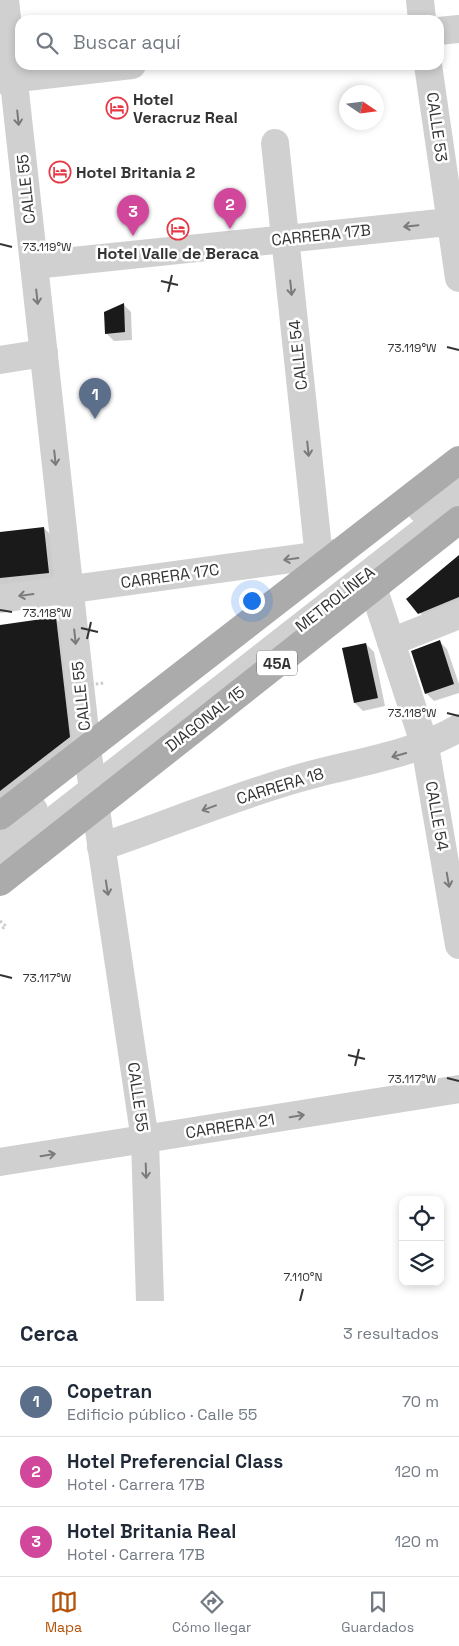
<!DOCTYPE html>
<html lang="es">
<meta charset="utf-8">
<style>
body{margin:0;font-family:"Space Grotesk",sans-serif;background:#f6f6f7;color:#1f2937}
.controls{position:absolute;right:15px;bottom:15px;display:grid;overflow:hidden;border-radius:10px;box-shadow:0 2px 8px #0003}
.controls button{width:45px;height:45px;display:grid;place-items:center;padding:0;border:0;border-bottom:1px solid #e0e1e3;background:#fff;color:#1f2937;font:25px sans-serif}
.compass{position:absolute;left:339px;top:85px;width:45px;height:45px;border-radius:50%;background:#fff;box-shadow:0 2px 8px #0003;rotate:103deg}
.you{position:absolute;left:251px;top:600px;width:18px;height:18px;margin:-12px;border:4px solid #fff;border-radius:50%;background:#1a73e8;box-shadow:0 0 0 8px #1a73e833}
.badge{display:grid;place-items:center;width:32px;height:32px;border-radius:50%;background:#b45309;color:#fff;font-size:16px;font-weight:700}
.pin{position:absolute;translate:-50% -41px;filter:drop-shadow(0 1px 2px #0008)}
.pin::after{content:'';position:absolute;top:26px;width:18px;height:15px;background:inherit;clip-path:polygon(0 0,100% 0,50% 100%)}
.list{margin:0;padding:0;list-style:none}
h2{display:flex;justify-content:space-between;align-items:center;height:65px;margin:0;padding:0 20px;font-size:21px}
h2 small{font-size:16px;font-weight:400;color:#747a83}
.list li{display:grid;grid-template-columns:32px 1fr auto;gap:15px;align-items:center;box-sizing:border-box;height:70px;padding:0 20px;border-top:1px solid #e0e1e3}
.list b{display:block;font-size:19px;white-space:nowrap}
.list p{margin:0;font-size:16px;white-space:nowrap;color:#747a83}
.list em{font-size:16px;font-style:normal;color:#747a83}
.icon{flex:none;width:28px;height:28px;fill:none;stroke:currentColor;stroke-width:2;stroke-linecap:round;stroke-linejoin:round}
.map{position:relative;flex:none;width:459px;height:1301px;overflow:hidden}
.search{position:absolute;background:#fff;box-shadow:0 2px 8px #0003;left:15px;right:15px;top:15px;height:55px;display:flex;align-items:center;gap:12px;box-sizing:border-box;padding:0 18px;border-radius:15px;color:#747a83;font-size:19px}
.sheet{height:275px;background:#fff}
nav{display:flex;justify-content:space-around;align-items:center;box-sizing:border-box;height:70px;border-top:1px solid #e0e1e3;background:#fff;font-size:14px;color:#747a83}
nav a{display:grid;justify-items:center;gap:2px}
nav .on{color:#b45309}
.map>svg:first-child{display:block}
.shadow{fill:#0003}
.building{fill:#1a1a1a}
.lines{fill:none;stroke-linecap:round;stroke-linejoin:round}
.path{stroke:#cdcdcd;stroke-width:3;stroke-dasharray:2.5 2.5;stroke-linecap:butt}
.minor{stroke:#d0d0d0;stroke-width:28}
.major{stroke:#ababab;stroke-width:28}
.path-bridge{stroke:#cdcdcd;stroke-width:3;stroke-dasharray:2.5 2.5;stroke-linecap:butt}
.oneway{stroke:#7a7a7a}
.ticks{fill:none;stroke:#333;stroke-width:2}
.labels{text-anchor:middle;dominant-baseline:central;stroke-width:5;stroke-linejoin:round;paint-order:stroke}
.shield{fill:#fff;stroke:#707070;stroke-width:1}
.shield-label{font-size:15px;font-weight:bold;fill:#333}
.poi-label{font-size:16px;font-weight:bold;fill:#333;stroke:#fff;text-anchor:start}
.street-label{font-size:16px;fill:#333;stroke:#fff}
.ticks-label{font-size:12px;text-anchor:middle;fill:#333;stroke:#fff;stroke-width:5;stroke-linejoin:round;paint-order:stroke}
</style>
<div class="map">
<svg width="459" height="1301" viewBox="0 0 459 1301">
<rect width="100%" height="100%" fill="#fff"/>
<g class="shadow">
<path d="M123,304L131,312L132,340L114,341L106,333Z"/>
<path d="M44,528L58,542L63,587L0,593V533Z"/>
<path d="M459,557V614L431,625L408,599Z"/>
<path d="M56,619L73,636L87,754L0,821V627Z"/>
<path d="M439,641L447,649L459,684V693L434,701L426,693Z"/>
<path d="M366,644L374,652L385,706L363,711L355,703L344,649Z"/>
</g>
<g class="building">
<path d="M124,303L125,332L105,334L104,312Z"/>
<path d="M44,527L49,573L0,578V532Z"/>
<path d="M459,555V597L418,614L406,599Z"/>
<path d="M56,617L70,737L0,791V625Z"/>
<path d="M440,640L454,684L425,694L411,651Z"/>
<path d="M366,643L378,698L354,703L342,648Z"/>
</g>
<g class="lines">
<path class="path" d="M0,921L6,926L0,930"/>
<g class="minor">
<path d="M5,0L87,749L145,1140L150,1301"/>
<path d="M420,0L422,20"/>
<path d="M439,31L459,29"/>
<path d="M428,65L459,278"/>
<path d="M0,80L132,65"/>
<path d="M275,143L320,567"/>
<path d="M34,265L459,221"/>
<path d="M0,360L44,353"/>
<path d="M421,509L459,479"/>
<path d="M373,587L425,746L459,945"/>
<path d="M0,599L336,553"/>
<path d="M391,642L459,615"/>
<path d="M0,837L34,810"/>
<path d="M101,847C166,825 230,798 296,779C353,762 406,758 459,728"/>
<path d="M0,862L459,503"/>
<path d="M0,1162L459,1089"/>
</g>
<g class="major">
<path d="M0,816L459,460"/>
<path d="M0,882L459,520"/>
</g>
<path class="path-bridge" d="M66,688L104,683"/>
</g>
<defs><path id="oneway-shaft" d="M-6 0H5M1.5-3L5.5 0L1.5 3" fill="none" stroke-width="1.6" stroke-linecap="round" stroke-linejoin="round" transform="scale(1.25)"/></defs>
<g class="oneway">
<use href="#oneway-shaft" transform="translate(18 118) rotate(84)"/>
<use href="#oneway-shaft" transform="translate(411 226) rotate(174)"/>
<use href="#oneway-shaft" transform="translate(291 288) rotate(84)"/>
<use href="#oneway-shaft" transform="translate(37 297) rotate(84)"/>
<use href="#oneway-shaft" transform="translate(308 449) rotate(84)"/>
<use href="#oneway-shaft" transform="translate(55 458) rotate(84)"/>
<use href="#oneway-shaft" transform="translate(291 559) rotate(172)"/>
<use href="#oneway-shaft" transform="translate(26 595) rotate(172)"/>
<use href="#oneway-shaft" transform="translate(75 637) rotate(84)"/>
<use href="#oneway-shaft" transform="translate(399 755) rotate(164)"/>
<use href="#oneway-shaft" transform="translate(209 808) rotate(160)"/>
<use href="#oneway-shaft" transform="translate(448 880) rotate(80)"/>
<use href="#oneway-shaft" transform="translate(107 888) rotate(81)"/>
<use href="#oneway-shaft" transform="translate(297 1116) rotate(-9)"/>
<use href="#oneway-shaft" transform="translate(48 1155) rotate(-9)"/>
<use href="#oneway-shaft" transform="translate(146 1171) rotate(88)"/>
</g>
<path class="ticks" d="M0,244L12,247M161,281L178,285M168,292L172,275M447,347L459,350M0,610L12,612M81,628L98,632M87,639L91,622M447,713L459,716M0,975L12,978M348,1055L365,1059M355,1066L359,1049M447,1078L459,1081M300,1301L303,1289"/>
<defs>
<g id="hotel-ring" transform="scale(1.125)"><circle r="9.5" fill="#fff" stroke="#e63946" stroke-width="1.5"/><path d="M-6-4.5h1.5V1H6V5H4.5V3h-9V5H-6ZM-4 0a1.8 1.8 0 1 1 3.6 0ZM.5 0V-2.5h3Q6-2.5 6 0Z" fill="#e63946"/></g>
</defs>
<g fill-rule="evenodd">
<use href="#hotel-ring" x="117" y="108"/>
<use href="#hotel-ring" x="60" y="172"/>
<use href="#hotel-ring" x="178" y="229"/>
</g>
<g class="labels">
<rect class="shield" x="257" y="650.5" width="40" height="25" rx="4"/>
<g class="shield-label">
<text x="277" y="663">45A</text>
</g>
<g class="poi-label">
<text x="133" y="99">Hotel<tspan x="133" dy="18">Veracruz Real</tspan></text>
<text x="76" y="172">Hotel Britania 2</text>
<text x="178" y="253" text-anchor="middle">Hotel Valle de Beraca</text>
</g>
<g class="street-label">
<text transform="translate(437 127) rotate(82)">CALLE 53</text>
<text transform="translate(26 189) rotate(-96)">CALLE 55</text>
<text transform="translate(321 235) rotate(-6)">CARRERA 17B</text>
<text transform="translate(298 355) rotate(-96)">CALLE 54</text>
<text transform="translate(170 576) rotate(-8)">CARRERA 17C</text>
<text transform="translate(335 599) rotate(-38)">METROLÍNEA</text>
<text transform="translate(81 696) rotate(-96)">CALLE 55</text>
<text transform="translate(205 719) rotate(-38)">DIAGONAL 15</text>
<text transform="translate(280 786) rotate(-17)">CARRERA 18</text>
<text transform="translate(437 816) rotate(80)">CALLE 54</text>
<text transform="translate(138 1097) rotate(82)">CALLE 55</text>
<text transform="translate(230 1126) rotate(-9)">CARRERA 21</text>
</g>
</g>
<g class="ticks-label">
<text x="47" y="251">73.119°W</text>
<text x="412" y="352">73.119°W</text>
<text x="47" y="617">73.118°W</text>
<text x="412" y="717">73.118°W</text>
<text x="47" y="982">73.117°W</text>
<text x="412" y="1083">73.117°W</text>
<text x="303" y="1281">7.110°N</text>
</g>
</svg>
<div class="controls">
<button><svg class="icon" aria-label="locate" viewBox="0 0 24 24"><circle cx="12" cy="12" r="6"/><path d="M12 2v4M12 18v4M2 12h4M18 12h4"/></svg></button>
<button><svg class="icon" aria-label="layers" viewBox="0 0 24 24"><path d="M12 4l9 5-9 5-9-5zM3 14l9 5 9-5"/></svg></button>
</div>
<svg class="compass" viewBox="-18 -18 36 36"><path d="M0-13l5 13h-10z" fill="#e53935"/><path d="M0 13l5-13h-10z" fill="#747a83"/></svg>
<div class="you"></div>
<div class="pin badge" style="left:95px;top:419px;background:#5c6f8a">1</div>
<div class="pin badge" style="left:230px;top:229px;background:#d1479c">2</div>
<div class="pin badge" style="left:133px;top:236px;background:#d1479c">3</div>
<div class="search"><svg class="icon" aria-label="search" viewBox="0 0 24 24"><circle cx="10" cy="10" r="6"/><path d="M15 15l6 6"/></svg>Buscar aquí</div>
</div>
<section class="sheet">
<h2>Cerca<small>3 resultados</small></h2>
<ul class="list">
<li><span class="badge" style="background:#5c6f8a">1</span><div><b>Copetran</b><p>Edificio público · Calle 55</p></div><em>70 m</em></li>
<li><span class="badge" style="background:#d1479c">2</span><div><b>Hotel Preferencial Class</b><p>Hotel · Carrera 17B</p></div><em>120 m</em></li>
<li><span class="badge" style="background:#d1479c">3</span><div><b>Hotel Britania Real</b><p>Hotel · Carrera 17B</p></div><em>120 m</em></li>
</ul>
</section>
<nav>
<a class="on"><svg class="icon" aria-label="map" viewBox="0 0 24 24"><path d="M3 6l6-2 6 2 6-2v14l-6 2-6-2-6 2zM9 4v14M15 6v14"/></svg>Mapa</a>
<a><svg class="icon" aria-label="directions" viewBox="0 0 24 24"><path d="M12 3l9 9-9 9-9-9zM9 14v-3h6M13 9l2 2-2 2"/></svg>Cómo llegar</a>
<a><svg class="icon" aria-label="saved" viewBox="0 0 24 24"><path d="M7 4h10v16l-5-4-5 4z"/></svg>Guardados</a>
</nav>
